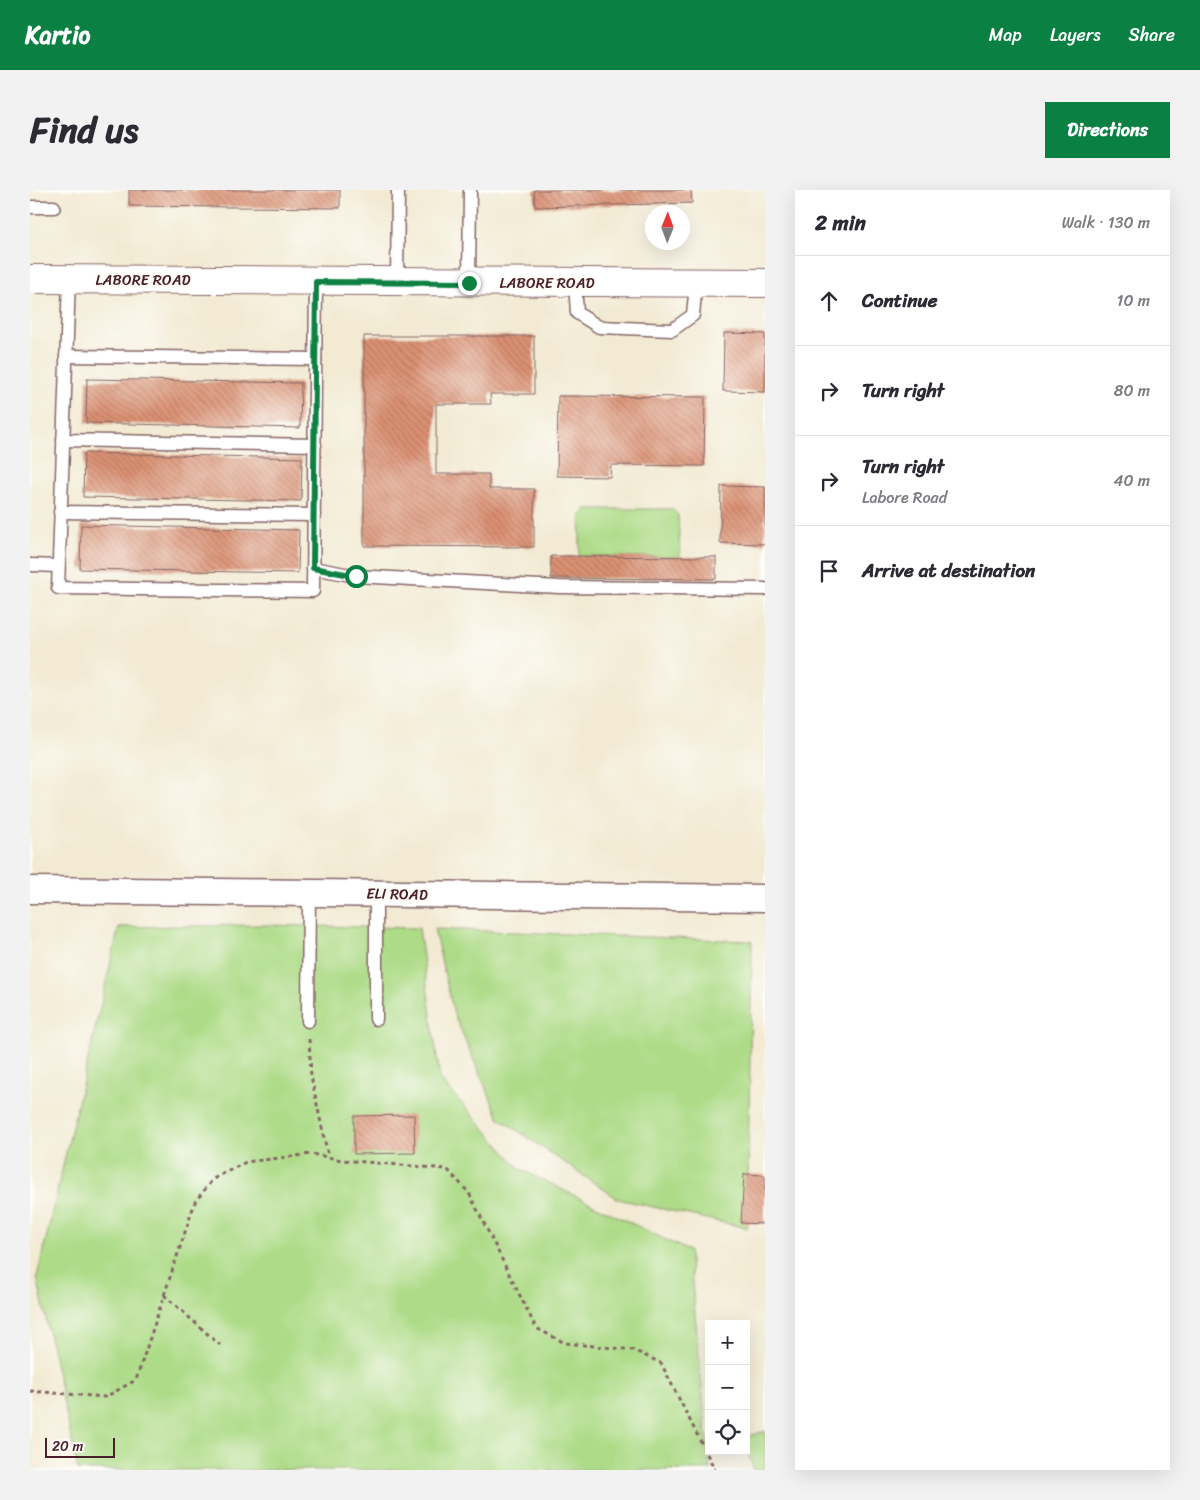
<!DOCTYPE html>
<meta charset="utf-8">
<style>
body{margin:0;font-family:Sriracha,sans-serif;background:#f2f2f3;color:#2b2b33}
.controls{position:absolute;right:15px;bottom:15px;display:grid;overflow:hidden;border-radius:0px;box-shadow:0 5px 20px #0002}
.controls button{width:45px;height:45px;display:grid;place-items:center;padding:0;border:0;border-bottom:1px solid #e1e1e2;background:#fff;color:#2b2b33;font:25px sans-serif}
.compass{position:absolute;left:615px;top:15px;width:45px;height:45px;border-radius:50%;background:#fff;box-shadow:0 5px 20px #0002;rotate:1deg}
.scale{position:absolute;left:15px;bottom:12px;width:70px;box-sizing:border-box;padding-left:5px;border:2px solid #4a1f2b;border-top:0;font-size:14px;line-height:18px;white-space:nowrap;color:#4a1f2b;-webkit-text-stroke:4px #fdfcf7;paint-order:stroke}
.stop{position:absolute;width:15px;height:15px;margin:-11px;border:4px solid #0b8043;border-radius:50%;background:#fff}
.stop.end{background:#0b8043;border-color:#fff;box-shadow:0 1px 5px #0008}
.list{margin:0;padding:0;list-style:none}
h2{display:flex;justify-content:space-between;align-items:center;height:65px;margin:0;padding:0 20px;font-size:21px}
h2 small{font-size:16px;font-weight:400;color:#7c7c81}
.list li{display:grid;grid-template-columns:32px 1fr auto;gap:15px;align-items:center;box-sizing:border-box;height:90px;padding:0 20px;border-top:1px solid #e1e1e2}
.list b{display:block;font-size:19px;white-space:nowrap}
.list p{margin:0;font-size:16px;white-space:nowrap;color:#7c7c81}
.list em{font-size:16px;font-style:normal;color:#7c7c81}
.icon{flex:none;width:28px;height:28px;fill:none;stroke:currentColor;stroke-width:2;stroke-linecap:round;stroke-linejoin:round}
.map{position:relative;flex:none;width:735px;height:1280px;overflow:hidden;border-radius:0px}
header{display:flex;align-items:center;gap:30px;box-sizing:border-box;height:70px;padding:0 25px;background:#0b8043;color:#fff}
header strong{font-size:24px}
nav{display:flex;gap:28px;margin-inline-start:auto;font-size:18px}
.intro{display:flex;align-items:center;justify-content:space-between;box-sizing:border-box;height:120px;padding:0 30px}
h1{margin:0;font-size:35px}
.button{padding:12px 22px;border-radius:0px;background:#0b8043;color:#fff;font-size:18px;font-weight:700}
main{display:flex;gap:30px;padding:0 30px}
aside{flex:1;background:#fff;border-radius:0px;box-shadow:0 5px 20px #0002}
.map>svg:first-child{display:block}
.green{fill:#addb87;stroke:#7c7d59}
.building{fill:url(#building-back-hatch)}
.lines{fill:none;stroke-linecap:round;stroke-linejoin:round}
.service-casing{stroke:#856666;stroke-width:15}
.minor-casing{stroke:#856666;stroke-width:29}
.tertiary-casing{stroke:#856666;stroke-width:30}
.path{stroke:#856666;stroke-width:3;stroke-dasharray:4 4;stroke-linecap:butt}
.service{stroke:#fff;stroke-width:12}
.minor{stroke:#fff;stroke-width:26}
.tertiary{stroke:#fff;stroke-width:28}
.route{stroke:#0b8043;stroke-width:6}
.labels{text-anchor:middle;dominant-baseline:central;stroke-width:5;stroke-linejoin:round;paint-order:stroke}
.street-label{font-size:15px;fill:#4a1f2b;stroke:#fdfcf7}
</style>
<header>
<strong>Kartio</strong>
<nav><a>Map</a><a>Layers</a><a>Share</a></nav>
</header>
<div class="intro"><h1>Find us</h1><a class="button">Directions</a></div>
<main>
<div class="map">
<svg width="735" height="1280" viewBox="0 0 735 1280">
<defs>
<pattern id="building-back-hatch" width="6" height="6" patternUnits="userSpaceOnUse" patternTransform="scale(1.25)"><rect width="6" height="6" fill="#db9173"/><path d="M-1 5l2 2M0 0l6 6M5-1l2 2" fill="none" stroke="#b4765f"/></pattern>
</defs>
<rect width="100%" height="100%" fill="#fdfcf7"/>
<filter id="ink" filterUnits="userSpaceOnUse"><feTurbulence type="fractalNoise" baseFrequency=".02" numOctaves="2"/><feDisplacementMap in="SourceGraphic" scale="10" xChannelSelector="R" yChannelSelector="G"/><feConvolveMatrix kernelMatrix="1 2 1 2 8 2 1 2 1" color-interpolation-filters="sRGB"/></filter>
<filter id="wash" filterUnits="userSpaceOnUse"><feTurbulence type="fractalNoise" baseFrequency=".0096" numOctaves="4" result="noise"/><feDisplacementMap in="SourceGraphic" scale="20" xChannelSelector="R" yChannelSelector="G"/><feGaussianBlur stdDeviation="1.12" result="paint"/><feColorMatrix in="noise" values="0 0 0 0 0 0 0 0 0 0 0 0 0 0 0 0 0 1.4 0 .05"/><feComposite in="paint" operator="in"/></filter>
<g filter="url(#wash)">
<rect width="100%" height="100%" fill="#f2ead3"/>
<g class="green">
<path d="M556,319H642L648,325L650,367L549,366L551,326Z"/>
<path d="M231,735L389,738L410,889L490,979L659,1061L680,1280H48L7,1087L89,737Z"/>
<path d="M404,739L722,751L717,1038L588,1009L469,928L424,824Z"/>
<path d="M735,1241V1280H724L716,1259V1247Z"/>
</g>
<g id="blocks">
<g class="building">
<path d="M99,0H310V18L99,16Z"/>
<path d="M504,0H661L662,13L505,17Z"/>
<path d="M694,143L735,144V202L693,201Z"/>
<path d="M334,146H504V204H460L461,214H406V284H459V299H504V357L334,356Z"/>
<path d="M57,189L271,193L270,238L56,233Z"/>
<path d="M528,206L675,207L674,276L581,275L580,287L527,286Z"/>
<path d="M54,263L272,268L271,311L53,307Z"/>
<path d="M691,296L735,297V354L690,353Z"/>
<path d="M51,335L269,340L268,383L50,379Z"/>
<path d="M521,366L686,367V389L521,388Z"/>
<path d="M384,925L385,963L324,964V926Z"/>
<path d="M714,984L735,985V1034L711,1033Z"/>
</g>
</g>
</g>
<g filter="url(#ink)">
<use href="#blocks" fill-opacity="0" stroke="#856666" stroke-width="1"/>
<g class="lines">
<g class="service-casing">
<g id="service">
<path d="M0,17H24"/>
<path d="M39,90L28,398L283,401L286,92"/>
<path d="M367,92L368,0"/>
<path d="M439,93L440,0"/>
<path d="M545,93L547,123L569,137L642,140L663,125L666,94"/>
<path d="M36,166L285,169"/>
<path d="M33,250L285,255"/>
<path d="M30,322L284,325"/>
<path d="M0,375L28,376"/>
<path d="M283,378L326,386L529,397L735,399"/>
<path d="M346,704V829"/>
<path d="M278,831L279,703"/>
</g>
</g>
<g class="minor-casing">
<path id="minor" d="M0,700L735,708"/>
</g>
<g class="tertiary-casing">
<path id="tertiary" d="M0,89L735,93"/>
</g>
<g class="path">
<path d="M279,849L281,886L298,966"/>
<path d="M134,1105L190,1155"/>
<path d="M0,1201L75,1207L106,1190L165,1012L183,989L216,972L282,964L312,970L417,979L439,1003L506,1138L535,1153L603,1160L631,1173L685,1280"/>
</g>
<use href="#service" class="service"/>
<use href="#minor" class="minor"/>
<use href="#tertiary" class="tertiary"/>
</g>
</g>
<g class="lines" filter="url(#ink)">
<path class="route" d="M326,386L283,378L286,92L439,93"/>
</g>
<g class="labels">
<g class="street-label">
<text x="113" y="90">LABORE ROAD</text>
<text x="517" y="93">LABORE ROAD</text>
<text transform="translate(367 704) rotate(1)">ELI ROAD</text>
</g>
</g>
</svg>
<div class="controls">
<button>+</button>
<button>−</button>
<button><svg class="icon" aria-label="locate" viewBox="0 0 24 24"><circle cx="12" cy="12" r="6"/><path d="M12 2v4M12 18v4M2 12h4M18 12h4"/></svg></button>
</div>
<svg class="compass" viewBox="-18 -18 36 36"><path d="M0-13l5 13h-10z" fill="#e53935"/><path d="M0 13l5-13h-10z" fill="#7c7c81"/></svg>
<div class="scale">20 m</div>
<div class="stop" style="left:326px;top:386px"></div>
<div class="stop end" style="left:439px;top:93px"></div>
</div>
<aside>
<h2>2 min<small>Walk · 130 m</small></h2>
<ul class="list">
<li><svg class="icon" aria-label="ahead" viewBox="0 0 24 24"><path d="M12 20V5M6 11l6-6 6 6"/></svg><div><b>Continue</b></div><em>10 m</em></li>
<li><svg class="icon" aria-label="right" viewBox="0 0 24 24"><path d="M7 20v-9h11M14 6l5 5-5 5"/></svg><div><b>Turn right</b></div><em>80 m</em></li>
<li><svg class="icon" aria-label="right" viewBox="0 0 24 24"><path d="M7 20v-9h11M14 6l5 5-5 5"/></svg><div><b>Turn right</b><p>Labore Road</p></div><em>40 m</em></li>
<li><svg class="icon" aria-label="arrive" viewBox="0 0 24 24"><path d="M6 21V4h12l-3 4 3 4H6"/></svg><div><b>Arrive at destination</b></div></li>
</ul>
</aside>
</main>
